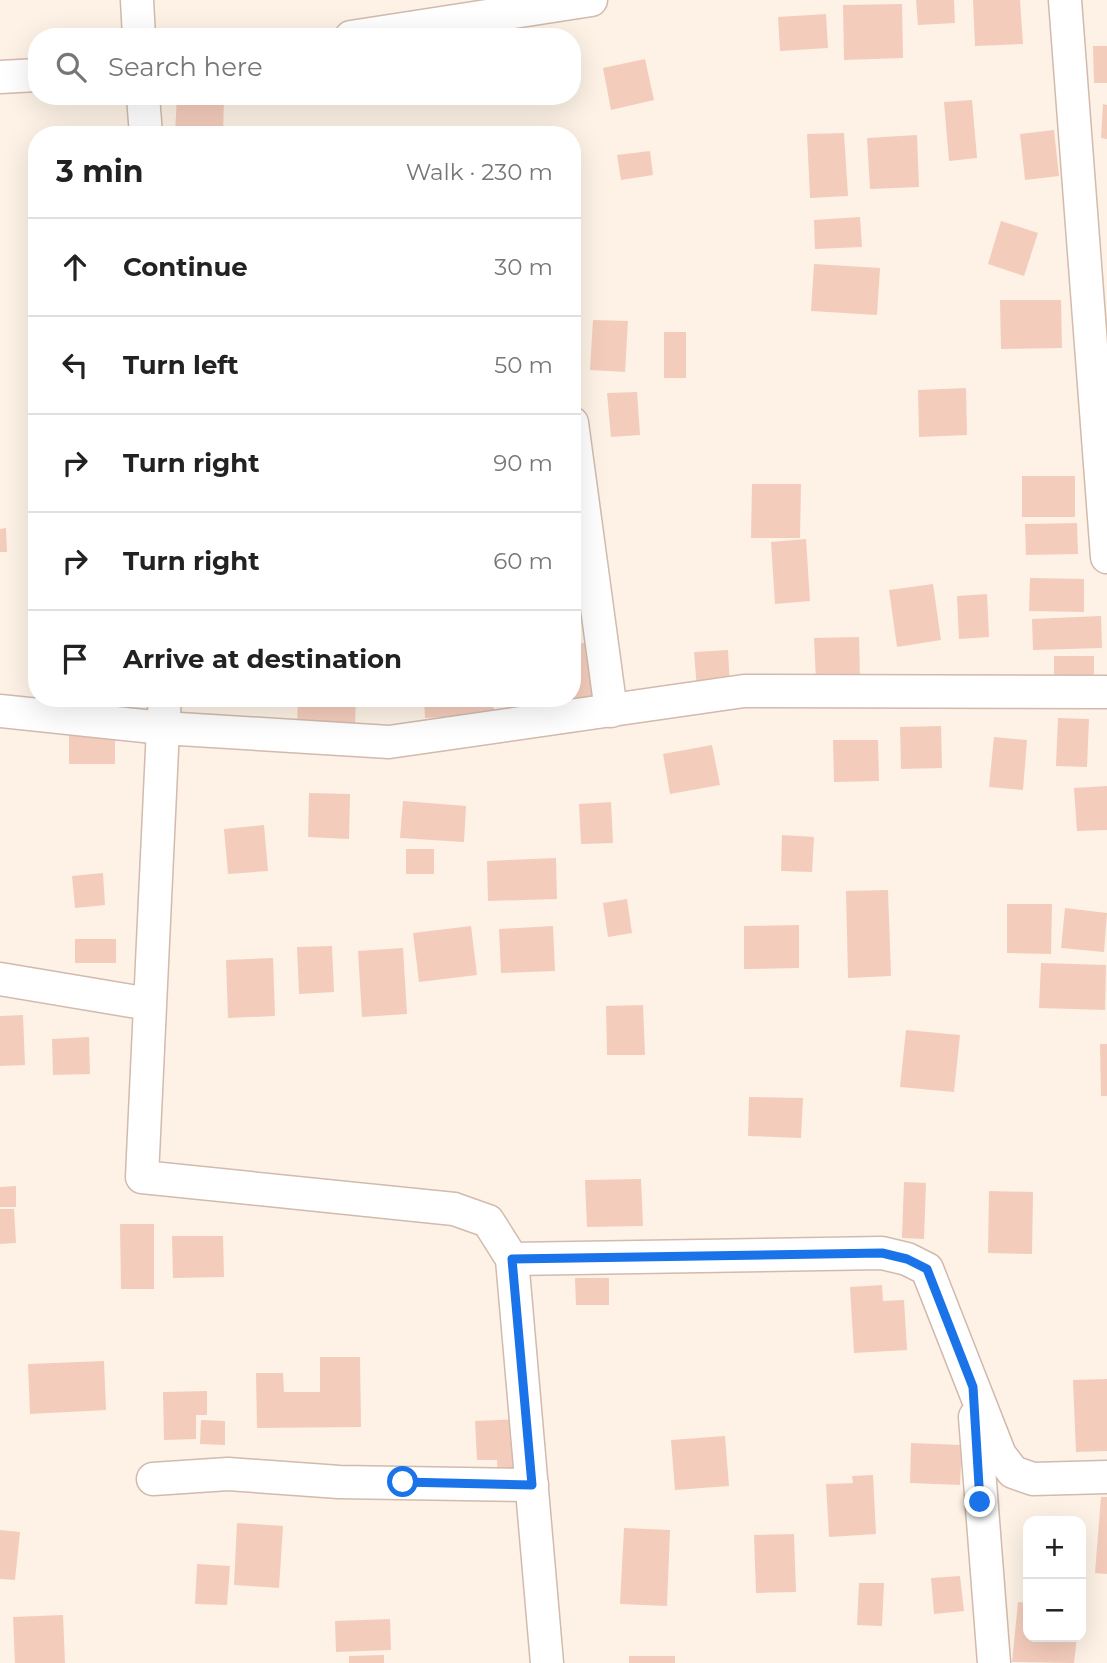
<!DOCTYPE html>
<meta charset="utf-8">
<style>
body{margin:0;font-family:Montserrat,sans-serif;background:#f6f6f6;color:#222}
.controls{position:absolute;right:21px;bottom:21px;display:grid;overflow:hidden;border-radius:14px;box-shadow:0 7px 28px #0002}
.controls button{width:63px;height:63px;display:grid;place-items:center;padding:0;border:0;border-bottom:2px solid #e0e0e0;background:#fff;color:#222;font:35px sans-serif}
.stop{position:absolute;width:21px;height:21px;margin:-16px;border:5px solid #1a73e8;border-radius:50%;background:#fff}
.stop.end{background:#1a73e8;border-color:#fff;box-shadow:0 2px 7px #0008}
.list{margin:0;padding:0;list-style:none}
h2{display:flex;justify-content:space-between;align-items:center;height:91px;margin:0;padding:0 28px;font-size:30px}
h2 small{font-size:23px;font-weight:400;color:#767676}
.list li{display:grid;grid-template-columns:46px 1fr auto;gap:21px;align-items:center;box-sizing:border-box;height:98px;padding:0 28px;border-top:2px solid #e0e0e0}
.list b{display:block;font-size:26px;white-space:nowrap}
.list em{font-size:23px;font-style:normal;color:#767676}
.icon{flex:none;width:38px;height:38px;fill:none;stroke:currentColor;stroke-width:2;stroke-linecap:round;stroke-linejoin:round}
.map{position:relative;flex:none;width:1107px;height:1663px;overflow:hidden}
.search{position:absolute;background:#fff;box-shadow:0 7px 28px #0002;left:28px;top:28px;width:553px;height:77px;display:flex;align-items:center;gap:18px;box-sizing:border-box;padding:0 24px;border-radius:28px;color:#767676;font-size:26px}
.panel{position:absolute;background:#fff;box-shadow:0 7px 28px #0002;left:28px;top:126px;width:553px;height:581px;border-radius:28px}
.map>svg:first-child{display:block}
.building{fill:#f4ccbc}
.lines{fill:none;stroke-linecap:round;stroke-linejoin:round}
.minor-casing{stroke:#d2baad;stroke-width:35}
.minor{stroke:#fff;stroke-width:32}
.route{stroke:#1a73e8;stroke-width:9}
</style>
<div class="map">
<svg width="1107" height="1663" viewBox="0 0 1107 1663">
<rect width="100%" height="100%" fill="#fdf2e5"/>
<g class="building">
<path d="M916,0H954L955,23L918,25Z"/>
<path d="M973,0H1020L1023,44L975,46Z"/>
<path d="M902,4L903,58L844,60L843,5Z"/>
<path d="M826,14L828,48L780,51L778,17Z"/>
<path d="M1093,46H1107V83H1094Z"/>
<path d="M645,59L654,100L611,110L603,68Z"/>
<path d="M177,96L224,97L223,135L175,134Z"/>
<path d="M972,100L977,158L949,161L944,102Z"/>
<path d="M1103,104L1107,105V139L1101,138Z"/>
<path d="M1054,130L1059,176L1025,180L1020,134Z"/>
<path d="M844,133L848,196L810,198L807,134Z"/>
<path d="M917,135L919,187L870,189L867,138Z"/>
<path d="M650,151L653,175L621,180L617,155Z"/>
<path d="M860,217L862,247L815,249L814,220Z"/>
<path d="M1001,221L1038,233L1024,276L988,264Z"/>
<path d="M814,264L880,268L877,315L811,311Z"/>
<path d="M1000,300H1061L1062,348L1001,349Z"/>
<path d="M593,320L628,321L625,372L590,370Z"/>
<rect x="664" y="332" width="22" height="46"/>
<path d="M966,388L967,435L919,437L918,390Z"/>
<path d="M637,392L640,435L611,437L607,393Z"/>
<rect x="1022" y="476" width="53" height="41"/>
<path d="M752,484H801L800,538H751Z"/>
<path d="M1077,523L1078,554L1026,555L1025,524Z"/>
<path d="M6,528L7,552H0V529Z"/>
<path d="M806,539L810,601L775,604L771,542Z"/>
<path d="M1030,578L1084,579V612L1029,611Z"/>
<path d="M933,584L941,640L897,647L889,590Z"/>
<path d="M987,594L989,637L959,639L957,596Z"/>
<path d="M1101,616L1102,648L1033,650L1032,619Z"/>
<path d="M859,637L860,679L816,680L814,638Z"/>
<path d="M572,643H597V704L546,701V698H572Z"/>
<path d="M728,650L730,687L697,689L694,652Z"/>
<path d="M1054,656H1094V683L1054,682Z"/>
<path d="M298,698H356L355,727L297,724Z"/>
<path d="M424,698H493L494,714L425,718Z"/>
<path d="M1058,718L1089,719L1087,767L1056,766Z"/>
<path d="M941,726L942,768L901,769L900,727Z"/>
<path d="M69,733L115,734V764H69Z"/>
<path d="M994,737L1027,740L1023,790L989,787Z"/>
<path d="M833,740H878L879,781L834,782Z"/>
<path d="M712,745L720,785L670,794L663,754Z"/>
<path d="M1107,786V830L1077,831L1074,788Z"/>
<path d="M309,793L350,794L349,839L308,837Z"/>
<path d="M403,801L466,806L464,842L400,838Z"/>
<path d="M611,802L613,843L581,844L579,804Z"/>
<path d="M264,825L268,871L228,874L224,829Z"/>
<path d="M782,835L814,837L812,872L781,871Z"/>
<rect x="406" y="849" width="28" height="25"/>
<path d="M556,858L557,899L488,901L487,861Z"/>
<path d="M103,873L105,905L75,908L72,876Z"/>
<path d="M888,890L891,976L848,978L846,891Z"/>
<path d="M627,899L632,933L608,937L603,903Z"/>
<path d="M1007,904H1052L1051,954L1007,953Z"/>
<path d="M1065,908L1107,913L1104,952L1061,948Z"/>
<path d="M799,925V968L744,969V926Z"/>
<path d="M471,926L477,975L419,982L413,933Z"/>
<path d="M553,926L555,971L501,973L499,929Z"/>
<rect x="75" y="939" width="41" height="24"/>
<path d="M332,946L334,992L299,994L297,947Z"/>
<path d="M403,948L407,1014L362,1017L358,951Z"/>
<path d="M273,958L275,1016L228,1018L226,960Z"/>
<path d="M1041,963L1106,965L1105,1010L1039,1008Z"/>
<path d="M643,1005L645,1055H607L606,1006Z"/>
<path d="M23,1015L25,1065L0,1066V1016Z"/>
<path d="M906,1030L960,1035L954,1092L900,1087Z"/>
<path d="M89,1037L90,1074L53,1075L52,1039Z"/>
<path d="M1100,1044H1107V1096H1101Z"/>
<path d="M749,1097L803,1098L801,1138L748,1136Z"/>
<path d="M641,1179L643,1226L587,1227L585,1180Z"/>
<path d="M904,1182L926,1183L924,1239L902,1238Z"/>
<path d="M16,1186V1207H0V1187Z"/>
<path d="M989,1191L1033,1192L1032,1254L988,1253Z"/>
<path d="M0,1209H14L16,1243L0,1244Z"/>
<path d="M120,1224H154V1289H121Z"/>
<path d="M172,1236H223L224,1277L173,1278Z"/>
<path d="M575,1278H609V1305H576Z"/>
<path d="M882,1285L883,1301L904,1300L907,1350L854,1353L850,1287Z"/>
<path d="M320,1357H360L361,1427L257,1428L256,1373H283L284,1392H320Z"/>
<path d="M104,1361L106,1410L30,1414L28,1364Z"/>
<path d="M1107,1379V1451L1076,1452L1073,1380Z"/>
<path d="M207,1391V1415H196V1439L164,1440L163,1392Z"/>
<path d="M525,1419L528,1475L498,1476L497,1460H477L475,1421Z"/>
<path d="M201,1420L225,1421V1445L200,1444Z"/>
<path d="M725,1436L729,1486L675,1490L671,1440Z"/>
<path d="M911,1443L962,1445L960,1485L910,1483Z"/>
<path d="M873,1475L876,1534L829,1537L826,1484L853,1483L852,1476Z"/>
<path d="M1101,1497H1107V1574L1095,1573Z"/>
<path d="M237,1523L283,1526L279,1588L234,1585Z"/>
<path d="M624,1528L670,1530L667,1606L620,1604Z"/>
<path d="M0,1530L20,1532L15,1580L0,1579Z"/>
<path d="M794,1534L796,1592L756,1593L754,1535Z"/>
<path d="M197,1564L230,1566L227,1605L195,1604Z"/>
<path d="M960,1576L964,1611L934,1614L931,1578Z"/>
<path d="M859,1583H884L882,1626L857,1625Z"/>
<path d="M1018,1602L1028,1603V1637H1077L1074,1663L1012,1662Z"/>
<path d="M63,1615L65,1663H15L13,1617Z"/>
<path d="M390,1619L391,1650L336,1652L335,1621Z"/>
<path d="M384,1655V1663H349V1656Z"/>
<rect x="629" y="1656" width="46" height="7"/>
</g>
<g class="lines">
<g class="minor-casing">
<g id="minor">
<path d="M137,0L139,37"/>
<path d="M1065,0L1107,557"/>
<path d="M351,37L591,0"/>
<path d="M0,77L37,75"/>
<path d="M143,96L146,135"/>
<path d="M572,423L611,711"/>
<path d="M1107,692L744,691L389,742L163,728L142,1177L454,1209L488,1221L512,1259L882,1253L907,1259L927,1269L1000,1455L1013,1472L1033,1479L1107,1477"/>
<path d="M0,711L163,728L165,698"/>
<path d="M0,979L149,1004"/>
<path d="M512,1259L547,1663"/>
<path d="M975,1417L994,1663"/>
<path d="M153,1479L228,1474L339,1482L532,1485"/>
</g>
</g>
<use href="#minor" class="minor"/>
</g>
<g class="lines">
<path class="route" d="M403,1482L532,1485L512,1259L882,1253L907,1259L927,1269L973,1387L980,1502"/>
</g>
</svg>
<div class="controls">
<button>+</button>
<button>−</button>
</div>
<div class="stop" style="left:403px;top:1482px"></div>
<div class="stop end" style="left:980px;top:1502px"></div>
<div class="search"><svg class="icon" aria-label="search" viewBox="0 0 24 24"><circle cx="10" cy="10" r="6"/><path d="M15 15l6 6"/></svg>Search here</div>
<section class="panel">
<h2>3 min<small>Walk · 230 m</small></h2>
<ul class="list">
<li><svg class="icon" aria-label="ahead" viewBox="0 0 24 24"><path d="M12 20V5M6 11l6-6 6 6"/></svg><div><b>Continue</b></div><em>30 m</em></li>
<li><svg class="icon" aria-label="left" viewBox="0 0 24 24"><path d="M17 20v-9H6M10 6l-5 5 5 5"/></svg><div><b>Turn left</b></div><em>50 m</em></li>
<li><svg class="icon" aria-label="right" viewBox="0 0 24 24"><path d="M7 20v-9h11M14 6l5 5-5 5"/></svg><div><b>Turn right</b></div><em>90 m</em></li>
<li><svg class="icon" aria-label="right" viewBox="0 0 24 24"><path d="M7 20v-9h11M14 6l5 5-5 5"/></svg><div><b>Turn right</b></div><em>60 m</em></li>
<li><svg class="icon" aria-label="arrive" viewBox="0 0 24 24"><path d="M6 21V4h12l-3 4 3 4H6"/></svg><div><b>Arrive at destination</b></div></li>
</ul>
</section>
</div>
